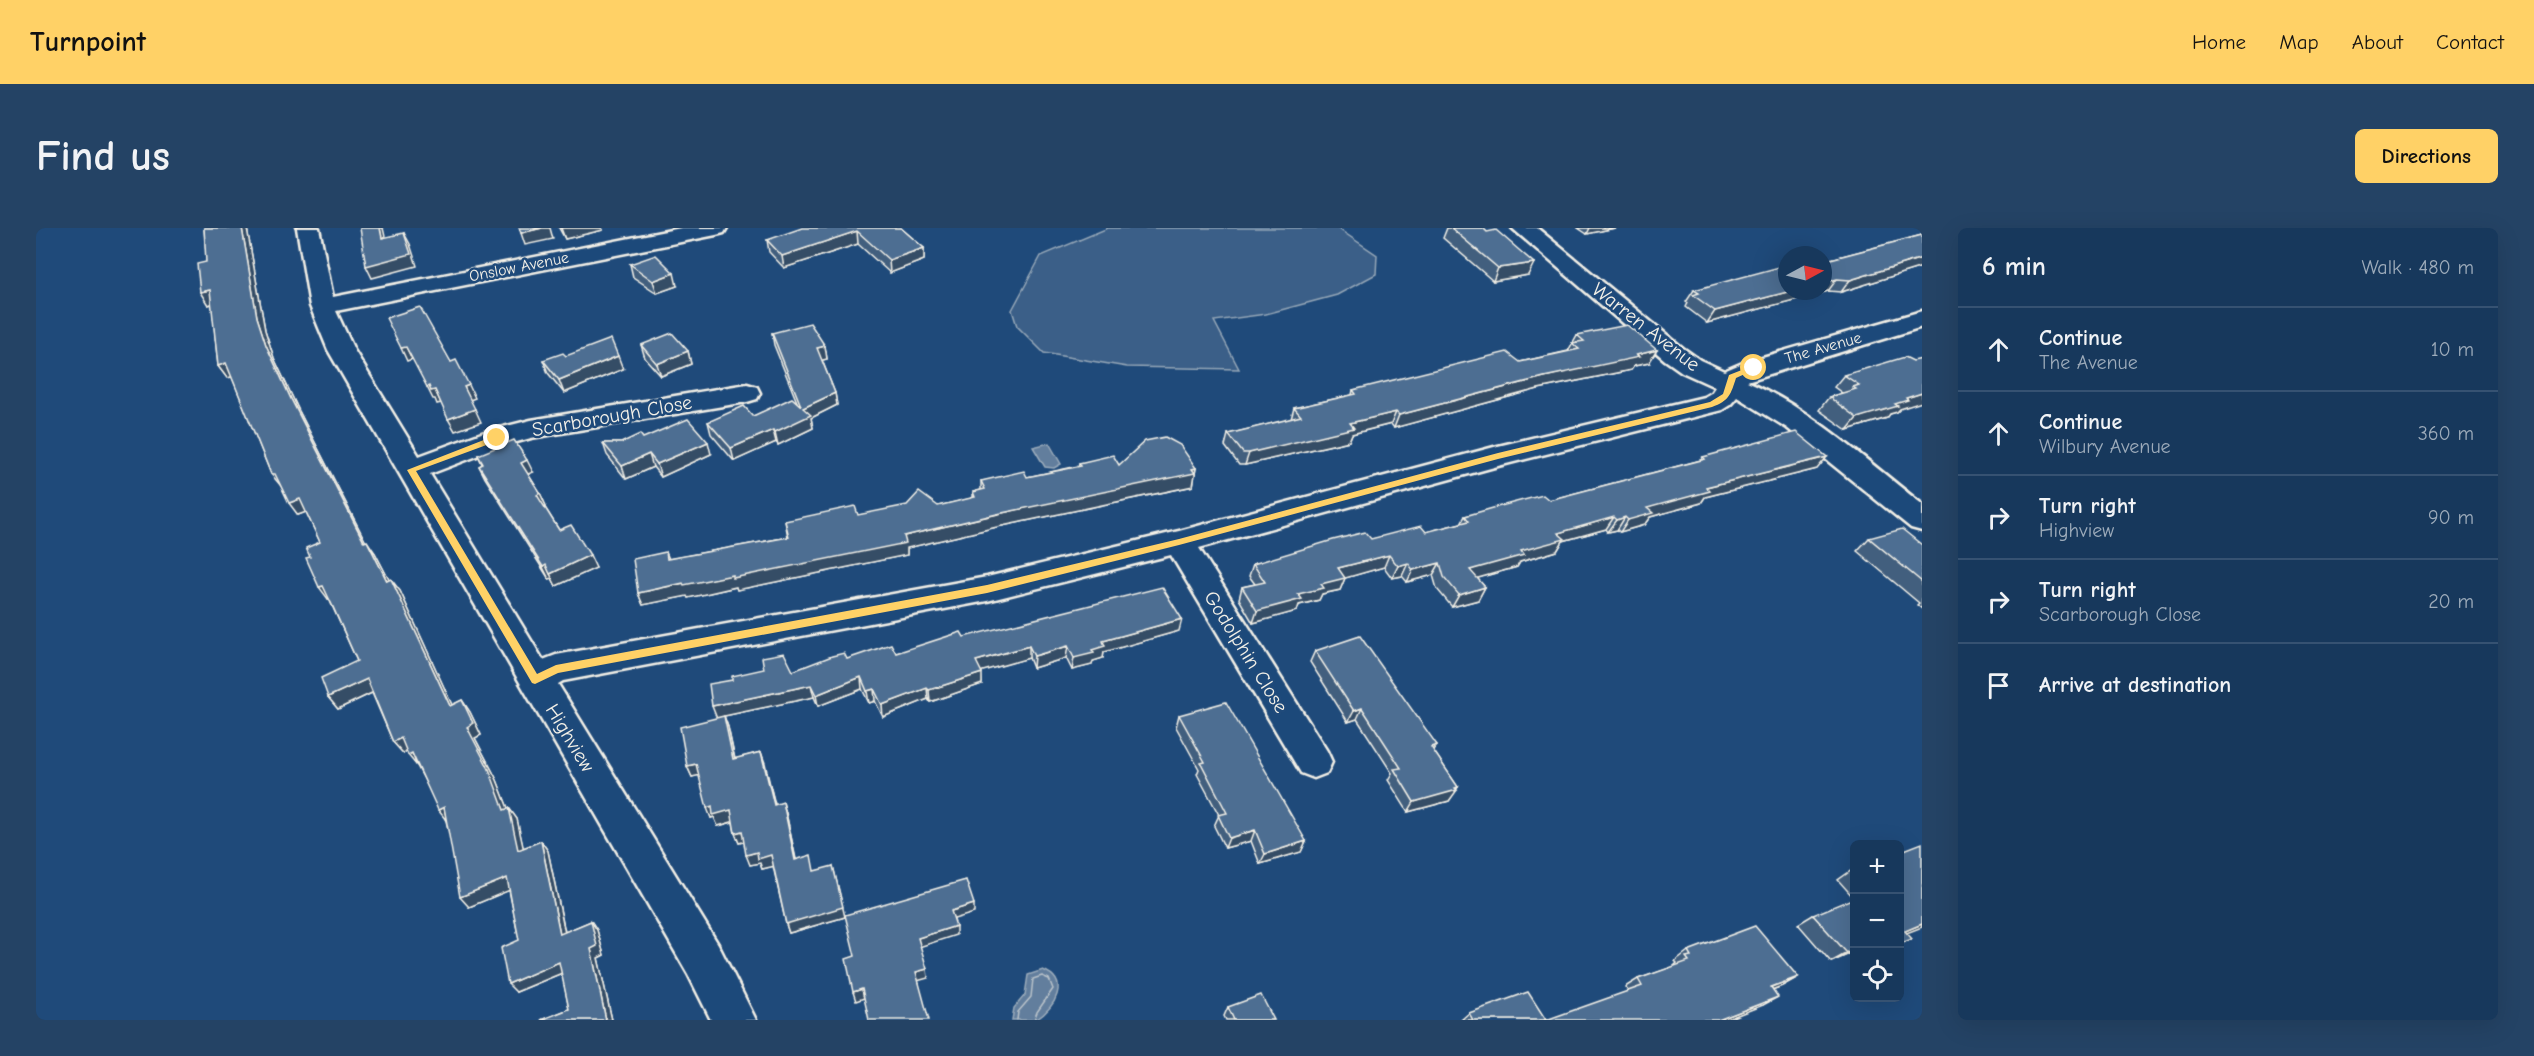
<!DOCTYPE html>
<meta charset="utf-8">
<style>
body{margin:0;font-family:"Comic Neue",sans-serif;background:#244365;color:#f1f3f6}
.controls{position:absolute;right:18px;bottom:18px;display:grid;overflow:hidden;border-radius:9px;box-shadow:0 6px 24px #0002}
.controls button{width:54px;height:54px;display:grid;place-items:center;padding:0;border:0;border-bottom:2px solid #365272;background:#17385c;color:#f1f3f6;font:30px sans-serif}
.compass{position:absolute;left:1742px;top:18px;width:54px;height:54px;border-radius:50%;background:#17385c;box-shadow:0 6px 24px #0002;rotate:83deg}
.stop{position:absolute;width:18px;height:18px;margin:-14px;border:4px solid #ffd166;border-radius:50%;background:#fff}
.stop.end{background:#ffd166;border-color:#fff;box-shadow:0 2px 6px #0008}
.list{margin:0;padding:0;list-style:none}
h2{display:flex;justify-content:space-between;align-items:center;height:78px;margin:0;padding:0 24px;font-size:26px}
h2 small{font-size:20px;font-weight:400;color:#9eacbb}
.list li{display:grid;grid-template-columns:39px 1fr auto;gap:18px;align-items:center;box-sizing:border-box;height:84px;padding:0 24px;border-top:2px solid #365272}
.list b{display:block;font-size:22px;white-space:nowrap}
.list p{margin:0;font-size:20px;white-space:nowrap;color:#9eacbb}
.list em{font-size:20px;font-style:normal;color:#9eacbb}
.icon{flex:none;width:33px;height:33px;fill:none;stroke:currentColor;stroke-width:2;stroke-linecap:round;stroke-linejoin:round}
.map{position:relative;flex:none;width:1886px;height:792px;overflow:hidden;border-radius:9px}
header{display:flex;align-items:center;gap:36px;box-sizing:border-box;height:84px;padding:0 30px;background:#ffd166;color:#111}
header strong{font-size:28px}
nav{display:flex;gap:33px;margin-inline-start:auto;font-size:21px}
.intro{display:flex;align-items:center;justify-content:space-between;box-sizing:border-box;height:144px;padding:0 36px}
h1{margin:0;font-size:42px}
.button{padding:15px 27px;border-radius:9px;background:#ffd166;color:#111;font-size:21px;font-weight:700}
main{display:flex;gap:36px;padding:0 36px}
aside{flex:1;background:#17385c;border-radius:9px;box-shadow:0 6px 24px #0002}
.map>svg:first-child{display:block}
.green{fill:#3a5f88;stroke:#97a8b8;stroke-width:1.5}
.water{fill:#627e9d;stroke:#9cacbb;stroke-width:1.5}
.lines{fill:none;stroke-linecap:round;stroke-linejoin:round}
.shore{stroke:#bac3ca;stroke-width:1.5}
.minor-casing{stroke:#f4f1e8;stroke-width:5}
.minor{fill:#1f4a7a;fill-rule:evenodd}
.wall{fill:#425f7e;stroke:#f4f1e8;stroke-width:1.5}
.shaded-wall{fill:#364d66;stroke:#f4f1e8;stroke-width:1.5}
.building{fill:#4d6e92;stroke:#f4f1e8;stroke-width:1.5}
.route{fill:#ffd166}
.labels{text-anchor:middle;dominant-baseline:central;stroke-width:5;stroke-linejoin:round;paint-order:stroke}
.far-street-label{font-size:16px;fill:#f4f1e8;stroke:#1f4a7a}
.street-label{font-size:20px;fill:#f4f1e8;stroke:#1f4a7a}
</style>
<header>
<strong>Turnpoint</strong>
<nav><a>Home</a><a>Map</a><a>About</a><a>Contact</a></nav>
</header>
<div class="intro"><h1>Find us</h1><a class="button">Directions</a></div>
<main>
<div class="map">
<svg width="1886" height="792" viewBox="0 0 1886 792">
<rect width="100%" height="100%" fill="#1f4a7a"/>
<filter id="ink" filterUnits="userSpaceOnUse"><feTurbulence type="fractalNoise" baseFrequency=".0167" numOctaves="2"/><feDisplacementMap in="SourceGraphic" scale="12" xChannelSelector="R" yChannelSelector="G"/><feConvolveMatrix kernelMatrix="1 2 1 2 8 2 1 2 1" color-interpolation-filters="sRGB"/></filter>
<g filter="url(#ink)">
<path class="green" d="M1072,0H1301L1341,27L1340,46L1301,67L1230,86L1178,93L1203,141L1091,139L1008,125L981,98L976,82L1005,28Z"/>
<g class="water">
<path d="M1013,215L1025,236L1018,240L1009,239L997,219Z"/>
<path d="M1007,742C1035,753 1019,779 1000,792H976L978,780L989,767L992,747Z"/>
</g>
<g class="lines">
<path class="shore" d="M981,792L982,784L995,769L997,751L1006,748L1013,751L1017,761L1001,784L998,792"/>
<g class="minor-casing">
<path id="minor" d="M261,0H283L297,69L645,0H691L688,5L680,7L300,83L318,122L383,228L451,203L495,192L711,156L721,159L724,165L721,171L711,174L495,210L470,217L394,246L507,432L520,427L951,349L1143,303L1462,218L1668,169L1675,165L1679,159L1646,144L1629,132L1476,0H1501L1647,120L1664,132L1688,143L1709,134L1886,83V99L1711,153C1774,180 1832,234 1886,276V303L1875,300L1751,200L1701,169L1694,177L1686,182L1462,238L1163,320L1291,523L1296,534L1291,545L1278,550L1265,545L1135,327L951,373L527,453L522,456L682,716L720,792H675L652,746L292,122L274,78Z"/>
</g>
<use href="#minor" class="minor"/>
</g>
<g class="wall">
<path d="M168,0H211L229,102L238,130L263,183L329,313L339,325L353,352L364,363L416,477L426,472L434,484L445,507L439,510L461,552L472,580H473L481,591L487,620L505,613L512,623L529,704L555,693L561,702L568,727L562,730L576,792H505L533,781L526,745L480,764L483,712L473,662L433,679L410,593L381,538L371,523L367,525L357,514L336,465L302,481L292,469L321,433L293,371H292L274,329L284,314L270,284L262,287L245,258L235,246L196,149L191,150L182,138L176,76L172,77L170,24Z"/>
<path d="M523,0H566L567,2L529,11Z"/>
<path d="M865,0L888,20V32L854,45L822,16L748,40L733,24L731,12Z"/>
<path d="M1411,0H1447L1492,47L1457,53L1407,10Z"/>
<path d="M1542,0H1579L1551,6Z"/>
<path d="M1886,7V39L1805,64L1792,63L1671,95L1650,79L1652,75L1650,74L1658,62L1751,63L1787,33Z"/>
<path d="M594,36L641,58L621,65L597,49Z"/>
<path d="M736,105L789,118L791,131L786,132L799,165L801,177L775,190L777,200L742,217L740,214L698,233L675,206L672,194L717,188L761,174L738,117Z"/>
<path d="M1541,107L1613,135L1598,138L1595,142L1502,161L1358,200L1355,196L1316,206L1313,213L1209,237H1203L1189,218L1192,206L1255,191L1258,180L1316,167L1317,162L1484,134L1532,123Z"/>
<path d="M605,117L652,123L655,136L625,148L609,130Z"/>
<path d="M530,128L587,141L528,165L512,145L507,132Z"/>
<path d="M1877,133L1864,181L1861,184L1854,186L1851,190L1811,202L1783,182L1793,169L1806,165L1798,159L1808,147Z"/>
<path d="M607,210L675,226L625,249L617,239L590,251L571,227L567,215H585Z"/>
<path d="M442,227L497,244L492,246L504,265L510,278H508L523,302L560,340L520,358L516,350L513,351L449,250L443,238L446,236Z"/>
<path d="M1667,229L1781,241L1669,269L1665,275L1614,289L1608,297L1584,304L1581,302L1572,304L1570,301L1527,313L1521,323L1484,334L1481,339L1441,350L1449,359L1442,372L1416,379L1401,361L1397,347L1371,354L1366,348L1356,350L1348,339L1309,350L1304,362L1286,366L1283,372L1263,377L1261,383L1217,395L1203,371L1206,359L1219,356L1213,348L1217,336L1335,311L1390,304L1425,295L1429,288L1513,272L1665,232Z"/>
<path d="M1043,235L1160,240L1157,258L961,299L871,320V327L701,362L700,359L652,370L651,368L607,377L602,365L630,324L633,331L752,309L749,293L822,287L902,278L937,270V264L945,262V253L991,249L1042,238Z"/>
<path d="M1833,310L1886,317V381L1881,377L1883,375L1821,323Z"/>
<path d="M1143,403L1068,424L1067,430L1057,433L1056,437L1036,442L1030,430L997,440L993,430L945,443L946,456L894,474L892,471L847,489L839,473L833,475L826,461L782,478L778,469L688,488L692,499L699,531L725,524L739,576L750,585L760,631L779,643L809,689L753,705L750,696L737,638L726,641L724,635L714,637L708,614L703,615L699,605L697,594L682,598L678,589L675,590L663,547L656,549L651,538L684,489L757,443L811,431L860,425L928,409Z"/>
<path d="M1279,423L1401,517L1397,522L1422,559L1413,573L1372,584L1352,552L1356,545L1321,491L1312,494L1274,434Z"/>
<path d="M1143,487L1270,613L1265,624L1224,636L1215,613L1189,620L1178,598L1183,587L1161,546L1163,541L1140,499Z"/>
<path d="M1816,642H1818V670L1802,652Z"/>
<path d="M1777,687L1818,724L1795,734L1762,696Z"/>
<path d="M1652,723L1762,749L1746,758L1736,762L1727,777L1592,763L1589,759L1602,751L1637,739L1641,735L1639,733Z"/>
<path d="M1192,779L1238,792H1190L1188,788Z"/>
<path d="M1433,785L1510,792H1425Z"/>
</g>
<g class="shaded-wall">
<path d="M206,0H211L229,102L238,130L263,183L336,326L328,314L255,171L230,117L221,89Z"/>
<path d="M344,0H347L352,22L346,10Z"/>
<path d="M506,0H514L517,11L489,17L485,5Z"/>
<path d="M525,0H566L567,2L529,11Z"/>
<path d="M1554,0H1579L1551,6Z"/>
<path d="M821,3L822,16L748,40L746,28Z"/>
<path d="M368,5L374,16L381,38L336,50L330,38Z"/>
<path d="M888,20V32L854,45L853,32Z"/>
<path d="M1886,30V39L1805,64L1814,52Z"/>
<path d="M1498,35L1492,47L1457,53L1462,40Z"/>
<path d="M638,45L641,58L621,65L617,53Z"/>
<path d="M1801,51L1792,63L1671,95L1679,83L1755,63H1787V55Z"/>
<path d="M174,62L182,74L172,77L164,64Z"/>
<path d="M789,118L791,131L783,133L781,120Z"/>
<path d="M370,119L376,131L371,133L365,120Z"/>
<path d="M1621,122L1613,135L1598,138L1595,142L1502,161L1358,200L1363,187L1508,149Z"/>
<path d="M652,123L655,136L625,148L621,136Z"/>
<path d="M582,128L587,141L528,165L523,152Z"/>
<path d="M190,135L199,148L191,150L182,138Z"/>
<path d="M433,157L439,170L434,172L428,159Z"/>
<path d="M393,158L399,162L405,175L401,176L399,171H397L391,159Z"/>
<path d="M799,165L801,177L775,190L777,200L742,217L739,204L767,180Z"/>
<path d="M1886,165V174L1864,181L1861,184L1854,186L1851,190L1811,202L1821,190L1859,176L1870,170Z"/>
<path d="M439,181L445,194L419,203L412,191Z"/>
<path d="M1360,184L1355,196L1316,206L1313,213L1209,237L1213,225L1314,195Z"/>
<path d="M737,202L740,214L698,233L695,220Z"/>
<path d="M672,214L675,226L625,249L621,236Z"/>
<path d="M613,226L617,239L590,251L586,238Z"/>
<path d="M1791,229L1781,241L1669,269L1665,275L1614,289L1608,297L1584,304L1592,292L1611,280L1670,259Z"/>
<path d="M491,232L497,244L490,247L485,235Z"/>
<path d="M1160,240L1157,258L961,299L871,320V327L701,362L700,359L652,370L651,368L607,377L602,365L868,308Z"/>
<path d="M504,265L510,278L506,279L501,267Z"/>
<path d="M264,271L273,283L262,287L253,275Z"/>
<path d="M1578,289L1570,301L1527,313L1521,323L1484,334L1481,339L1428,354L1434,342L1485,323L1522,305Z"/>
<path d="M1589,289L1581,302L1572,304L1581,292Z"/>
<path d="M331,313L339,325L360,365L351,353Z"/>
<path d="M554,327L560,340L520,358L514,346Z"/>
<path d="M1353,327L1348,339L1309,350L1304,362L1286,366L1283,372L1263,377L1261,383L1217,395L1221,383L1262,366L1285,356L1302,340Z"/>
<path d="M1372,335L1366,348L1356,350L1362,338Z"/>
<path d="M1404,335L1397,347L1371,354L1377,342Z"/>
<path d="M510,337L516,350L513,351L507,339Z"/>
<path d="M355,351L364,363L422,490L414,478Z"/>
<path d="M287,358L296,370L292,371L283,359Z"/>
<path d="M1449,359L1442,372L1416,379L1423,367Z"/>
<path d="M1146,391L1143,403L1068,424L1067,430L1057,433L1056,437L1036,442L1038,430L1056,422L1067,413Z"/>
<path d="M993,418V430L940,445V433Z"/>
<path d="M1032,418L1030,430L997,440L998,428Z"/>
<path d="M946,445V456L894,474L893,462Z"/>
<path d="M825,449L826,461L782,478L780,467Z"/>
<path d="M331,451L340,463L302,481L292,469Z"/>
<path d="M775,457L778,469L688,488L692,499L701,542L676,478Z"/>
<path d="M891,460L892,471L847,489L846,477Z"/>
<path d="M838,461L839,473L833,475L831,463Z"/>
<path d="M426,472L434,484L445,507L439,510L461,552L475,588L473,580L481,591L490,632L482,622L468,582L431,499Z"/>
<path d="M1326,480L1321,491L1312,494L1318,483Z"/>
<path d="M365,510L374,522L367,525L357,514Z"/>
<path d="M725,524L729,535L741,587L738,577Z"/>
<path d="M376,525L381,538L372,527Z"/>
<path d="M660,536L665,547L656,549L651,538Z"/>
<path d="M1422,559L1419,563L1421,562L1413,573L1372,584L1378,574Z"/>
<path d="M747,574L750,585L762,642L759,632Z"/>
<path d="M676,578L695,582L699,593L682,598L678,589L675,590L671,580Z"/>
<path d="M408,579L411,593L402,582Z"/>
<path d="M1219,602L1215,613L1189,620L1193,610Z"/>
<path d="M706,603L710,613L703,615L699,605Z"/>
<path d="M505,613L512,623L531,715L524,706Z"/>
<path d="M1270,613L1265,624L1224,636L1229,626Z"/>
<path d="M721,624L735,627L739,638L726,641L724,635L714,637L710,627Z"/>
<path d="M797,638L809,689L753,705L750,696Z"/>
<path d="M471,650L479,660L433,679L424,669Z"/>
<path d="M938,676V685L915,692V683Z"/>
<path d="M555,693L561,702L568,727L562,730L576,792H570L555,721Z"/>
<path d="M1886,696V699L1863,708L1869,703Z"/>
<path d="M920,698V707L883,719L882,710Z"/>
<path d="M1818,722V724L1795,734L1811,725Z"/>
<path d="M523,734L531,743L480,764L472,756Z"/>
<path d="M891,741L892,750L881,753L880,744Z"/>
<path d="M1762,749L1746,758L1720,768L1735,759Z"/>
<path d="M826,761L828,770L820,773L817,764Z"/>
<path d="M1742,769L1727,777L1689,792H1682Z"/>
</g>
<g class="building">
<path d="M168,0H206L221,89L230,117L255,171L328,314L331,313L351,353L355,351L414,478L426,472L437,495L431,499L453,541L468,582L473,580L482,622L505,613L524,706L555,693L561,718L555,721L570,792H505L533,781L523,734L472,756L465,720L483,712L471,650L424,669L408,579L402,582L376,525L372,527L365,510L357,514L331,451L292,469L285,450L321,433L297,379L287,358L283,359L270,330L274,329L270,320L284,314L264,271L253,275L239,246H235L190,135L182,138L174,62L164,64L161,36L170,34Z"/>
<path d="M324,0H344L346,10L368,5L375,26L330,38Z"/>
<path d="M483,0H506L485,5Z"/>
<path d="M766,0H865L888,20L853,32L821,3L746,28L731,12Z"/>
<path d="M1415,0H1447L1451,4L1460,2L1498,35L1462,40Z"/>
<path d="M1886,7V30L1814,52L1801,51L1787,55V33Z"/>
<path d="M620,27L638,45L617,53L594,36Z"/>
<path d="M1751,37V63H1755L1679,83L1657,67L1663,65L1658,62Z"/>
<path d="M384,79L415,134L420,132L433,157L428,159L439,181L412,191L399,162L395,163L393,158L391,159L370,119L365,120L350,90Z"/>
<path d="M774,95L789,118L781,120L799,165L767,180L775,187L739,204L737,202L695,220L672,194L708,178L717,188L756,170L765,178L736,105Z"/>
<path d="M1591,97L1621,122L1600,127L1603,129L1508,149L1363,187L1360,184L1314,195L1318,200L1213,225H1207L1192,206L1265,188L1258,180L1320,166L1317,162L1471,124L1484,134L1543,121L1536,115L1548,113L1541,107Z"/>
<path d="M636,105L652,123L621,136L605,117Z"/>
<path d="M575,111L582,128L523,152L507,132L527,125L530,128Z"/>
<path d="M1869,129L1877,133L1886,131V165L1870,170L1872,172L1859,176L1862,178L1821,190L1793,169L1820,161L1817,159L1823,157L1808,147Z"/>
<path d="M652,191L672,214L621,236L613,226L586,238L567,215H585L604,206L607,210Z"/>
<path d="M1760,204L1791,229L1670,259L1674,263L1611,280L1617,285L1592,292L1589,289L1581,292L1578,289L1522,305L1529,311L1485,323L1488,327L1434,342L1449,359L1423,367L1408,349L1404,335L1377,342L1372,335L1362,338L1353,327L1302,340L1309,350L1285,356L1288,360L1262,366L1266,371L1221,383L1206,359L1229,354L1217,336L1297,312L1329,304L1335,311L1385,298L1390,304L1433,293L1429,288L1457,280L1507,267L1513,272L1669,231L1667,229Z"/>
<path d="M1129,209L1144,217L1160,240L1156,241L1159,245L961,286L868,308L870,315L697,350V347L648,357L647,355L602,365L597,331L630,324L631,331L753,309L749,293L819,278L822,287L871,277L883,264L902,278L939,269L937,264L949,261L945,253L988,243L991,249L1045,238L1043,235L1077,227L1083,237L1109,213Z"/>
<path d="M478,212L491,232L485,235L504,265L501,267L523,302L535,297L554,327L514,346L510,337L507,339L443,238L447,236L442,227Z"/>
<path d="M1866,301L1886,317V354L1833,310Z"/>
<path d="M1126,359L1146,391L1067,413L1069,418L1056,422L1058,425L1038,430L1032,418L998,428L993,418L940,433L946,445L893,462L891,460L846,477L838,461L831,463L825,449L780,467L775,457L676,478L673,456L696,452V448L728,441L726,429L748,425L757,443L796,428L808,425L811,431L855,416L860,425L925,404L928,409Z"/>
<path d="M1324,408L1401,517L1395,519L1422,559L1419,560L1421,562L1378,574L1358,541L1365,540L1326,480L1318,483L1279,423Z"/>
<path d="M1190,474L1270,613L1229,626L1219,602L1193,610L1182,587L1191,585L1165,535L1169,534L1143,487Z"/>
<path d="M688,488L697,531L725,524L738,577L747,574L759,632L775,627L778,643L797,638L807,679L750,696L735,627L722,631L721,624L710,627L706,603L699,605L695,582L677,587L676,578L671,580L660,536L651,538L644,499Z"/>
<path d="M1886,615V696L1869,703L1876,711L1863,716V624Z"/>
<path d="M930,652L938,676L915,683L920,698L882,710L891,741L880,744L893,792H833L826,761L817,764L810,731L819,728L809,687Z"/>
<path d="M1818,670V722L1811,725L1777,687Z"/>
<path d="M1719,698L1762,749L1735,759L1742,769L1682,792H1510L1606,758L1602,751L1653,733L1650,729L1655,728L1652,723Z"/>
<path d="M1492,764L1510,792H1437L1433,785Z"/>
<path d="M1225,767L1238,792H1198L1192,779Z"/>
</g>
</g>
<path class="route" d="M1716,138L1722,140L1700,150C1695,166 1693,173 1676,179L1462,231L1143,317L951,365L522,445L499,456L496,455L371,242L458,208H464V212L380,243L501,446L520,437L951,357L1143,311L1462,225L1674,174L1687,166L1693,147Z"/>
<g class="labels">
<g class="far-street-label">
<text transform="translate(483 39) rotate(-11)">Onslow Avenue</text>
<text transform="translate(1787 120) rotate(-16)">The Avenue</text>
</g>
<g class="street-label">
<text transform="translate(1610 99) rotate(38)">Warren Avenue</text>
<text transform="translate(576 188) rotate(-10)">Scarborough Close</text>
<text transform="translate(1210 424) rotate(58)">Godolphin Close</text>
<text transform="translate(534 510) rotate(59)">Highview</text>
</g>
</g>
</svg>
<div class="controls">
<button>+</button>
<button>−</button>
<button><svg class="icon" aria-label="locate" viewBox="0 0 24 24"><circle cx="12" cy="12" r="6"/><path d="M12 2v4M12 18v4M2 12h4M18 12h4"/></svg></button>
</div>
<svg class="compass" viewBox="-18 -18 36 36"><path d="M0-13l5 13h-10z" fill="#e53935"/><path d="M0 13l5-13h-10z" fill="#9eacbb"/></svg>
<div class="stop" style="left:1718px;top:140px"></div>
<div class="stop end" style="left:461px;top:210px"></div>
</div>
<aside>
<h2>6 min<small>Walk · 480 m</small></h2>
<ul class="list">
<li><svg class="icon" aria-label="ahead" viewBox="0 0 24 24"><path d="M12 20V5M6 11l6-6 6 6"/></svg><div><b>Continue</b><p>The Avenue</p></div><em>10 m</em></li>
<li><svg class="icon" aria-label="ahead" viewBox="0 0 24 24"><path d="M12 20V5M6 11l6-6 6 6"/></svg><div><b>Continue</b><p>Wilbury Avenue</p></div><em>360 m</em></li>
<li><svg class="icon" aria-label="right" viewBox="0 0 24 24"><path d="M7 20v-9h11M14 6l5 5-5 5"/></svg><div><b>Turn right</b><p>Highview</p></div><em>90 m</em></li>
<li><svg class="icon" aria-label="right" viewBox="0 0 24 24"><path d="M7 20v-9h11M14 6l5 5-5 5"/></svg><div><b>Turn right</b><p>Scarborough Close</p></div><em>20 m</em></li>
<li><svg class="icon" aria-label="arrive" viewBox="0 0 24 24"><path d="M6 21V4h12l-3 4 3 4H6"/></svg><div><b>Arrive at destination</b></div></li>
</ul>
</aside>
</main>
